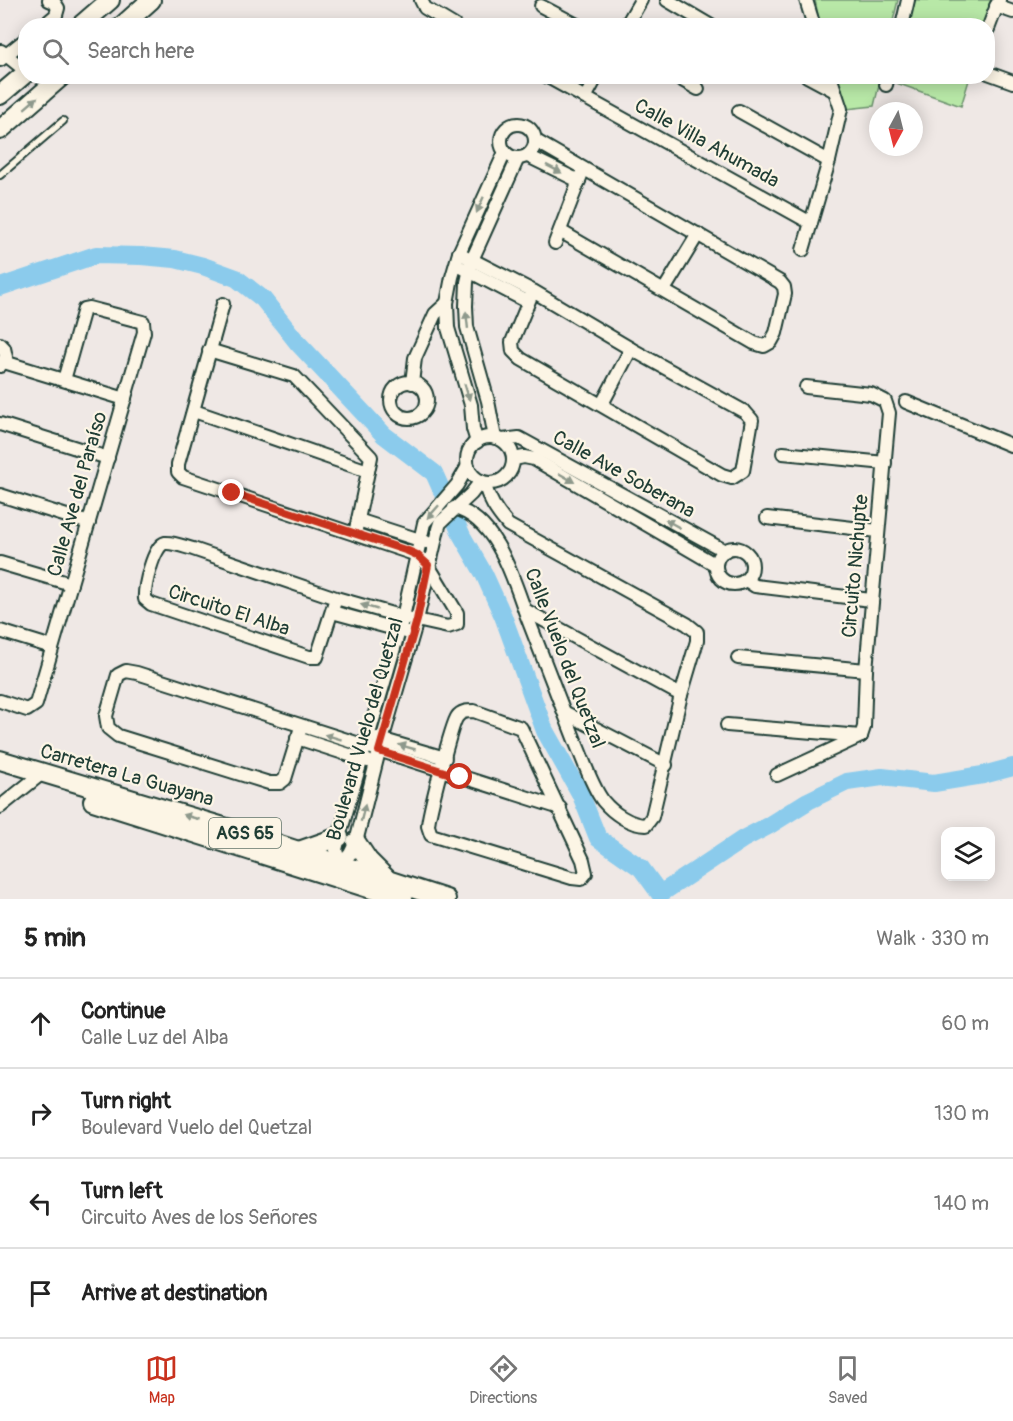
<!DOCTYPE html>
<meta charset="utf-8">
<style>
body{margin:0;font-family:Pangolin,sans-serif;background:#f2f2f2;color:#222}
.controls{position:absolute;right:18px;bottom:18px;display:grid;overflow:hidden;border-radius:12px;box-shadow:0 3px 15px #0003}
.controls button{width:54px;height:54px;display:grid;place-items:center;padding:0;border:0;border-bottom:2px solid #e0e0e0;background:#fff;color:#222;font:30px sans-serif}
.compass{position:absolute;left:869px;top:102px;width:54px;height:54px;border-radius:50%;background:#fff;box-shadow:0 3px 15px #0003;rotate:187deg}
.stop{position:absolute;width:18px;height:18px;margin:-14px;border:4px solid #c8321e;border-radius:50%;background:#fff}
.stop.end{background:#c8321e;border-color:#fff;box-shadow:0 2px 6px #0008}
.list{margin:0;padding:0;list-style:none}
h2{display:flex;justify-content:space-between;align-items:center;height:78px;margin:0;padding:0 24px;font-size:26px}
h2 small{font-size:20px;font-weight:400;color:#767676}
.list li{display:grid;grid-template-columns:39px 1fr auto;gap:18px;align-items:center;box-sizing:border-box;height:90px;padding:0 24px;border-top:2px solid #e0e0e0}
.list b{display:block;font-size:22px;white-space:nowrap}
.list p{margin:0;font-size:20px;white-space:nowrap;color:#767676}
.list em{font-size:20px;font-style:normal;color:#767676}
.icon{flex:none;width:33px;height:33px;fill:none;stroke:currentColor;stroke-width:2;stroke-linecap:round;stroke-linejoin:round}
.map{position:relative;flex:none;width:1013px;height:899px;overflow:hidden}
.search{position:absolute;background:#fff;box-shadow:0 3px 15px #0003;left:18px;right:18px;top:18px;height:66px;display:flex;align-items:center;gap:15px;box-sizing:border-box;padding:0 21px;border-radius:24px;color:#767676;font-size:22px}
.sheet{height:438px;background:#fff}
nav{display:flex;justify-content:space-around;align-items:center;box-sizing:border-box;height:84px;border-top:2px solid #e0e0e0;background:#fff;font-size:16px;color:#767676}
nav a{display:grid;justify-items:center;gap:3px}
nav .on{color:#c8321e}
.map>svg:first-child{display:block}
.green{fill:#b8e8a7;stroke:#6c926e;stroke-width:1.5}
.lines{fill:none;stroke-linecap:round;stroke-linejoin:round}
.river{stroke:#8bcbec;stroke-width:18}
.lane-casing{stroke:#1f3d34;stroke-width:10}
.street-casing{stroke:#1f3d34;stroke-width:16}
.primary-casing{stroke:#1f3d34;stroke-width:22}
.lane{stroke:#fcf5e5;stroke-width:6}
.street{stroke:#fcf5e5;stroke-width:12}
.primary{stroke:#fcf5e5;stroke-width:18}
.oneway{fill:#8e998c}
.route{stroke:#c8321e;stroke-width:8}
.labels{text-anchor:middle;dominant-baseline:central;stroke-width:4.5;stroke-linejoin:round;paint-order:stroke}
.shield{fill:#fcf5e5;stroke:#617469;stroke-width:1.5}
.shield-label{font-size:18px;font-weight:bold;fill:#1f3d34}
.street-label{font-size:20px;fill:#1f3d34;stroke:#fcf5e5}
</style>
<div class="map">
<svg width="1013" height="899" viewBox="0 0 1013 899">
<rect width="100%" height="100%" fill="#efe8e5"/>
<filter id="ink" filterUnits="userSpaceOnUse"><feTurbulence type="fractalNoise" baseFrequency=".0167" numOctaves="2"/><feDisplacementMap in="SourceGraphic" scale="12" xChannelSelector="R" yChannelSelector="G"/><feConvolveMatrix kernelMatrix="1 2 1 2 8 2 1 2 1" color-interpolation-filters="sRGB"/></filter>
<g filter="url(#ink)">
<g class="green">
<path d="M815,0H898L892,25L820,26Z"/>
<path d="M910,0H999L988,26H903Z"/>
<path d="M889,76L970,77L961,106L888,80Z"/>
<path d="M835,77H881L874,106L846,109Z"/>
</g>
<g class="lines">
<path class="river" d="M0,287L96,255L141,256L175,259L203,266L236,278L263,299L297,342L384,435L434,473L462,536L484,574L503,616L545,731L580,793L598,838L641,868L660,894L743,839L768,826L808,801L847,782L882,777L934,783L983,775L1013,767"/>
<g class="lane-casing">
<path id="lane" d="M0,175L63,121"/>
</g>
<g class="street-casing">
<g id="street">
<path d="M421,0L425,8L455,26"/>
<path d="M667,0L711,26"/>
<path d="M806,0L814,26"/>
<path d="M541,6L579,26"/>
<path d="M996,6L1013,12"/>
<path d="M43,26L56,15L58,8L54,2L49,0"/>
<path d="M626,26L641,0"/>
<path d="M902,26L908,0"/>
<path d="M988,29L999,0"/>
<path d="M1,51L26,71"/>
<path d="M0,60L26,39"/>
<path d="M988,73L1013,82"/>
<path d="M546,76L811,223"/>
<path d="M675,76L698,89"/>
<path d="M807,76L835,91"/>
<path d="M886,85L888,76"/>
<path d="M585,98L597,76"/>
<path d="M739,111L829,161"/>
<circle cx="518" cy="141" r="17"/>
<path d="M536,141L780,282L784,287L785,294L776,333L771,342L764,346L754,343L560,231"/>
<path d="M528,156L579,181"/>
<path d="M555,243L583,170"/>
<path d="M803,250L829,161L841,109L830,76"/>
<path d="M459,253L533,291L631,349L745,412L752,420L743,471L732,478L722,475L521,359L513,351L512,342L533,291"/>
<path d="M463,268L528,302"/>
<path d="M664,290L698,234"/>
<path d="M223,304L178,464V472L183,477L417,555L428,565L457,613V624L448,627L403,617L336,598L193,549C185,547 173,542 165,543C153,546 144,588 145,599L151,604L309,657H317L336,598"/>
<path d="M0,344L4,348L6,357L0,366"/>
<path d="M209,350L294,376L371,457L355,534"/>
<path d="M4,362L125,399"/>
<circle cx="409" cy="400" r="18"/>
<path d="M412,383L415,358L435,314L447,303"/>
<path d="M806,387L871,394L885,401L889,413L866,670L864,727L861,736"/>
<path d="M906,402L1013,446"/>
<path d="M602,404L631,349"/>
<path d="M194,411L368,471"/>
<path d="M0,424L108,458"/>
<circle cx="490" cy="460" r="23"/>
<path d="M495,438L488,401L467,327L466,306L467,282L472,260L518,158"/>
<path d="M502,440L519,438L725,551"/>
<path d="M477,442L473,429L471,405L448,328L447,303L452,277L459,253L505,152"/>
<path d="M783,453L885,463"/>
<path d="M514,459L524,457L534,459L716,565"/>
<path d="M468,466L457,485L424,523L403,617L339,837L336,850L340,865L350,854L356,842L379,751L417,620L438,529L440,523L471,494L481,481"/>
<path d="M0,495L89,523"/>
<path d="M454,508C496,518 513,578 526,614C543,657 559,700 576,743C584,761 591,785 603,801C613,813 630,825 646,825L652,817L681,695L697,641V632L687,624L508,525C496,511 489,500 484,483"/>
<path d="M767,518L878,531"/>
<path d="M358,520L426,542"/>
<circle cx="734" cy="566" r="18"/>
<path d="M0,563L71,584"/>
<path d="M746,580L755,586L871,600"/>
<path d="M525,610L681,695"/>
<path d="M332,612L406,632"/>
<path d="M0,631L52,647"/>
<path d="M738,658L866,670"/>
<path d="M0,701L27,710L36,704L144,332L143,322L89,308L84,309L64,380"/>
<path d="M474,711L521,728L583,860L586,873L581,879L572,878L431,835C430,832 429,829 428,826C428,816 452,723 457,717C461,711 467,711 474,711Z"/>
<path d="M564,712L666,765"/>
<path d="M727,725L861,736"/>
<path d="M301,727L285,779L280,783H269L118,736L108,728L106,716L118,675L126,671L137,673L560,808"/>
<path d="M297,738L368,761"/>
<path d="M377,738L445,758"/>
<path d="M777,775L861,736"/>
<path d="M0,807L41,774"/>
</g>
</g>
<g class="primary-casing">
<g id="primary">
<path d="M80,26L110,0"/>
<path d="M122,26L151,0"/>
<path d="M0,95L26,73"/>
<path d="M0,130L62,76"/>
<path d="M0,760L234,830L446,899"/>
<path d="M93,801L403,899"/>
<path d="M356,842L368,860L386,878"/>
<path d="M299,851L339,837"/>
</g>
</g>
<use href="#lane" class="lane"/>
<use href="#street" class="street"/>
<use href="#primary" class="primary"/>
</g>
<defs><path id="oneway-solid" d="M-6-.8H1V-3.2L6.5 0L1 3.2V.8H-6Z" transform="scale(1.5)"/></defs>
<g class="oneway">
<use href="#oneway-solid" transform="translate(31 103) rotate(-41)"/>
<use href="#oneway-solid" transform="translate(554 169) rotate(27)"/>
<use href="#oneway-solid" transform="translate(480 205) rotate(114)"/>
<use href="#oneway-solid" transform="translate(467 320) rotate(-96)"/>
<use href="#oneway-solid" transform="translate(467 392) rotate(73)"/>
<use href="#oneway-solid" transform="translate(567 478) rotate(30)"/>
<use href="#oneway-solid" transform="translate(433 512) rotate(132)"/>
<use href="#oneway-solid" transform="translate(673 524) rotate(-151)"/>
<use href="#oneway-solid" transform="translate(369 607) rotate(-164)"/>
<use href="#oneway-solid" transform="translate(333 737) rotate(-163)"/>
<use href="#oneway-solid" transform="translate(407 747) rotate(-164)"/>
<use href="#oneway-solid" transform="translate(363 813) rotate(-76)"/>
<use href="#oneway-solid" transform="translate(191 817) rotate(-164)"/>
</g>
</g>
<g class="lines" filter="url(#ink)">
<path class="route" d="M232,493L408,551L417,555L428,565L417,620L379,751L460,777"/>
</g>
<g class="labels">
<rect class="shield" x="209" y="818" width="72" height="30" rx="4.5"/>
<g class="shield-label">
<text x="245" y="833">AGS 65</text>
</g>
<g class="street-label">
<text transform="translate(707 143) rotate(29)">Calle Villa Ahumada</text>
<text transform="translate(624 474) rotate(29)">Calle Ave Soberana</text>
<text transform="translate(77 494) rotate(-74)">Calle Ave del Paraíso</text>
<text transform="translate(855 566) rotate(-85)">Circuito Nichupte</text>
<text transform="translate(229 610) rotate(18)">Circuito El Alba</text>
<text transform="translate(565 658) rotate(69)">Calle Vuelo del Quetzal</text>
<text transform="translate(365 729) rotate(-74)">Boulevard Vuelo del Quetzal</text>
<text transform="translate(127 775) rotate(16)">Carretera La Guayana</text>
</g>
</g>
</svg>
<div class="controls">
<button><svg class="icon" aria-label="layers" viewBox="0 0 24 24"><path d="M12 4l9 5-9 5-9-5zM3 14l9 5 9-5"/></svg></button>
</div>
<svg class="compass" viewBox="-18 -18 36 36"><path d="M0-13l5 13h-10z" fill="#e53935"/><path d="M0 13l5-13h-10z" fill="#767676"/></svg>
<div class="stop" style="left:460px;top:777px"></div>
<div class="stop end" style="left:232px;top:493px"></div>
<div class="search"><svg class="icon" aria-label="search" viewBox="0 0 24 24"><circle cx="10" cy="10" r="6"/><path d="M15 15l6 6"/></svg>Search here</div>
</div>
<section class="sheet">
<h2>5 min<small>Walk · 330 m</small></h2>
<ul class="list">
<li><svg class="icon" aria-label="ahead" viewBox="0 0 24 24"><path d="M12 20V5M6 11l6-6 6 6"/></svg><div><b>Continue</b><p>Calle Luz del Alba</p></div><em>60 m</em></li>
<li><svg class="icon" aria-label="right" viewBox="0 0 24 24"><path d="M7 20v-9h11M14 6l5 5-5 5"/></svg><div><b>Turn right</b><p>Boulevard Vuelo del Quetzal</p></div><em>130 m</em></li>
<li><svg class="icon" aria-label="left" viewBox="0 0 24 24"><path d="M17 20v-9H6M10 6l-5 5 5 5"/></svg><div><b>Turn left</b><p>Circuito Aves de los Señores</p></div><em>140 m</em></li>
<li><svg class="icon" aria-label="arrive" viewBox="0 0 24 24"><path d="M6 21V4h12l-3 4 3 4H6"/></svg><div><b>Arrive at destination</b></div></li>
</ul>
</section>
<nav>
<a class="on"><svg class="icon" aria-label="map" viewBox="0 0 24 24"><path d="M3 6l6-2 6 2 6-2v14l-6 2-6-2-6 2zM9 4v14M15 6v14"/></svg>Map</a>
<a><svg class="icon" aria-label="directions" viewBox="0 0 24 24"><path d="M12 3l9 9-9 9-9-9zM9 14v-3h6M13 9l2 2-2 2"/></svg>Directions</a>
<a><svg class="icon" aria-label="saved" viewBox="0 0 24 24"><path d="M7 4h10v16l-5-4-5 4z"/></svg>Saved</a>
</nav>
